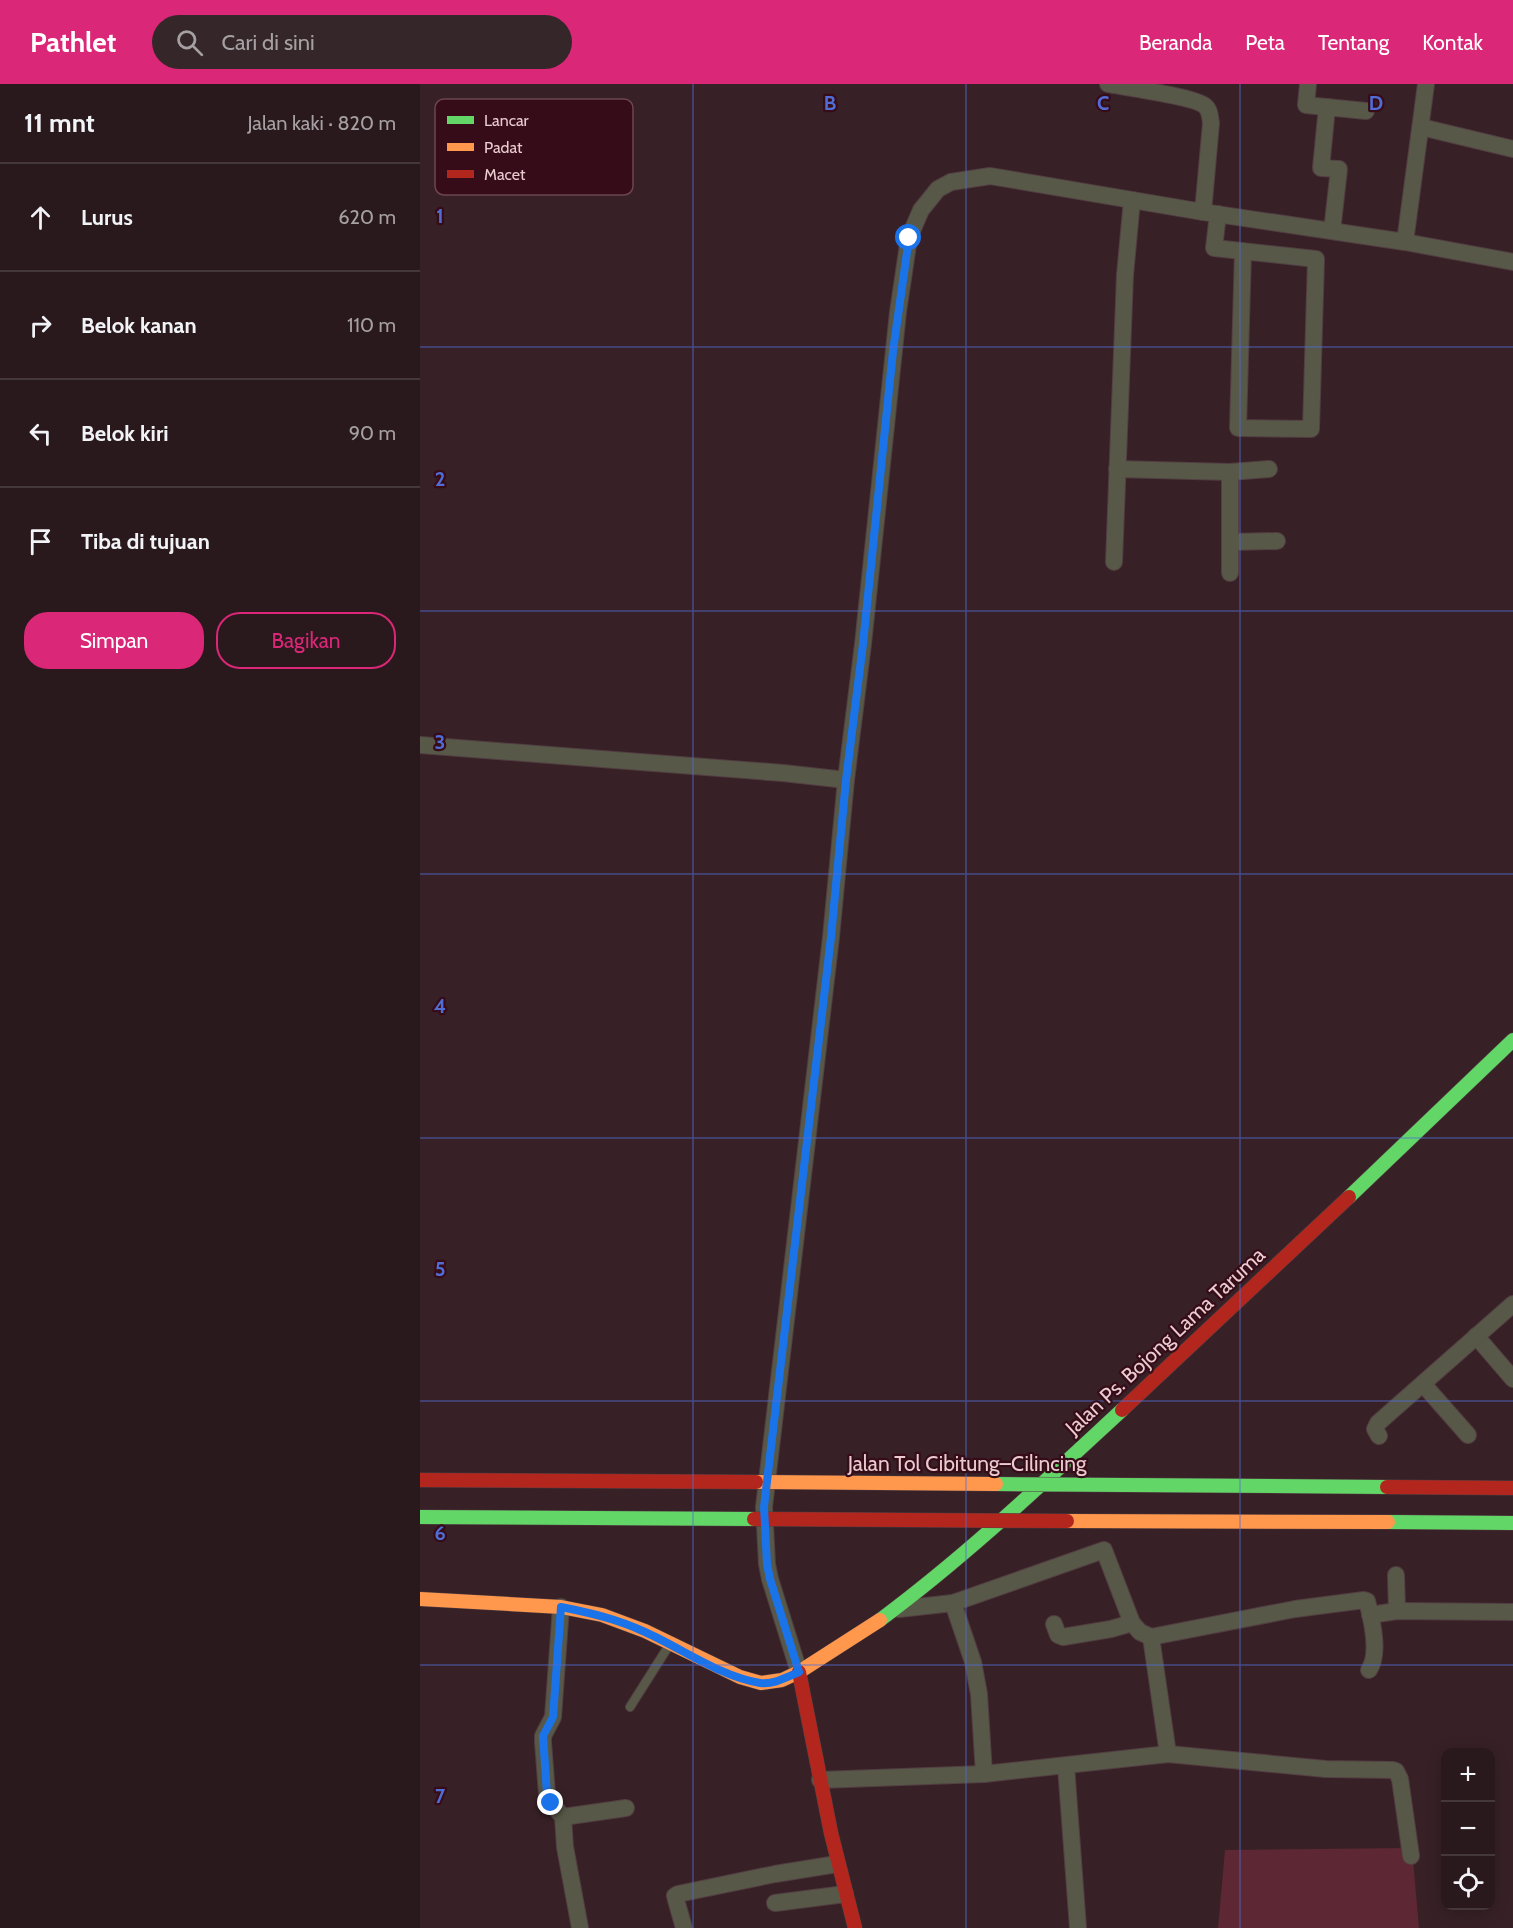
<!DOCTYPE html>
<html lang="id">
<meta charset="utf-8">
<style>
body{margin:0;font-family:Cabin,sans-serif;background:#352629;color:#f1f3f6}
.controls{position:absolute;right:18px;bottom:18px;display:grid;overflow:hidden;border-radius:12px;box-shadow:0 3px 15px #0003}
.controls button{width:54px;height:54px;display:grid;place-items:center;padding:0;border:0;border-bottom:2px solid #45383b;background:#29191c;color:#f1f3f6;font:30px sans-serif}
.stop{position:absolute;width:18px;height:18px;margin:-14px;border:4px solid #1a73e8;border-radius:50%;background:#fff}
.stop.end{background:#1a73e8;border-color:#fff;box-shadow:0 2px 6px #0008}
.list{margin:0;padding:0;list-style:none}
h2{display:flex;justify-content:space-between;align-items:center;height:78px;margin:0;padding:0 24px;font-size:26px}
h2 small{font-size:20px;font-weight:400;color:#a5a0a3}
.list li{display:grid;grid-template-columns:39px 1fr auto;gap:18px;align-items:center;box-sizing:border-box;height:108px;padding:0 24px;border-top:2px solid #45383b}
.list b{display:block;font-size:22px;white-space:nowrap}
.list em{font-size:20px;font-style:normal;color:#a5a0a3}
.actions{display:flex;gap:12px;padding:18px 24px}
.actions a{flex:1;padding:14px 0;border:2px solid #db2777;border-radius:24px;text-align:center;font-size:21px;color:#db2777}
.actions .main{background:#db2777;color:#fff}
.icon{flex:none;width:33px;height:33px;fill:none;stroke:currentColor;stroke-width:2;stroke-linecap:round;stroke-linejoin:round}
.map{position:relative;flex:none;width:1093px;height:1844px;overflow:hidden}
header{display:flex;align-items:center;gap:36px;box-sizing:border-box;height:84px;padding:0 30px;background:#db2777;color:#fff}
header strong{font-size:28px}
nav{display:flex;gap:33px;margin-inline-start:auto;font-size:21px}
.search{width:420px;height:54px;background:#352629;display:flex;align-items:center;gap:15px;box-sizing:border-box;padding:0 21px;border-radius:33px;color:#a5a0a3;font-size:22px}
main{display:flex}
aside{flex:1;background:#29191c}
.map>svg:first-child{display:block}
.green{fill:#5d2834}
.lines{fill:none;stroke-linecap:round;stroke-linejoin:round}
.lane-casing{stroke:#523e42;stroke-width:10}
.street-casing{stroke:#523e42;stroke-width:18}
.fast-casing{stroke:#523e42;stroke-width:15}
.slow-casing{stroke:#523e42;stroke-width:15}
.jam-casing{stroke:#523e42;stroke-width:15}
.lane{stroke:#575848;stroke-width:8}
.street{stroke:#575848;stroke-width:16}
.fast{stroke:#63d668;stroke-width:14}
.slow{stroke:#ff974d;stroke-width:14}
.jam{stroke:#b3261e;stroke-width:14}
.fast-bridge-casing{stroke:#523e42;stroke-width:15;stroke-linecap:butt}
.slow-bridge-casing{stroke:#523e42;stroke-width:15;stroke-linecap:butt}
.jam-bridge-casing{stroke:#523e42;stroke-width:15;stroke-linecap:butt}
.fast-bridge{stroke:#63d668;stroke-width:14}
.slow-bridge{stroke:#ff974d;stroke-width:14}
.jam-bridge{stroke:#b3261e;stroke-width:14}
.route{stroke:#1a73e8;stroke-width:8}
.grid{fill:none;stroke:#506dd6;stroke-width:1.5;stroke-opacity:0.55}
.labels{text-anchor:middle;dominant-baseline:central;stroke-width:4.5;stroke-linejoin:round;paint-order:stroke}
.street-label{font-size:21px;fill:#e9cbd0;stroke:#360c18}
.key{fill:#360c18;stroke:#6c454f;stroke-width:1.5}
.key-label{font-size:16px;fill:#e9cbd0}
.grid-label{font-size:20px;text-anchor:middle;font-weight:bold;fill:#506dd6;stroke:#360c18;stroke-width:4.5;stroke-linejoin:round;paint-order:stroke}
</style>
<header>
<strong>Pathlet</strong>
<div class="search"><svg class="icon" aria-label="search" viewBox="0 0 24 24"><circle cx="10" cy="10" r="6"/><path d="M15 15l6 6"/></svg>Cari di sini</div>
<nav><a>Beranda</a><a>Peta</a><a>Tentang</a><a>Kontak</a></nav>
</header>
<main>
<aside>
<h2>11 mnt<small>Jalan kaki · 820 m</small></h2>
<ul class="list">
<li><svg class="icon" aria-label="ahead" viewBox="0 0 24 24"><path d="M12 20V5M6 11l6-6 6 6"/></svg><div><b>Lurus</b></div><em>620 m</em></li>
<li><svg class="icon" aria-label="right" viewBox="0 0 24 24"><path d="M7 20v-9h11M14 6l5 5-5 5"/></svg><div><b>Belok kanan</b></div><em>110 m</em></li>
<li><svg class="icon" aria-label="left" viewBox="0 0 24 24"><path d="M17 20v-9H6M10 6l-5 5 5 5"/></svg><div><b>Belok kiri</b></div><em>90 m</em></li>
<li><svg class="icon" aria-label="arrive" viewBox="0 0 24 24"><path d="M6 21V4h12l-3 4 3 4H6"/></svg><div><b>Tiba di tujuan</b></div></li>
</ul>
<div class="actions"><a class="main">Simpan</a><a>Bagikan</a></div>
</aside>
<div class="map">
<svg width="1093" height="1844" viewBox="0 0 1093 1844">
<rect width="100%" height="100%" fill="#372126"/>
<path class="green" d="M992,1764L999,1844H798L805,1766Z"/>
<g class="lines">
<g class="lane-casing">
<path id="lane" d="M210,1623L248,1563"/>
</g>
<g class="street-casing">
<g id="street">
<path d="M688,0C704,3 776,13 785,22C790,26 790,33 791,39L783,128"/>
<path d="M888,0L886,21L946,27"/>
<path d="M907,23L901,84L919,85L912,147"/>
<path d="M1001,43L1093,65"/>
<path d="M798,130L794,164L896,175L891,345L818,344L823,167"/>
<path d="M985,158L1006,0"/>
<path d="M697,385L810,388L849,385"/>
<path d="M810,458L857,457"/>
<path d="M694,478L705,191L712,116"/>
<path d="M810,489V388"/>
<path d="M0,661L363,689L426,696"/>
<path d="M1056,1252L1093,1295"/>
<path d="M1003,1300L1048,1351"/>
<path d="M959,1352L955,1345L958,1339L1093,1220"/>
<path d="M976,1491L977,1527"/>
<path d="M533,1519L553,1578L559,1610L564,1690"/>
<path d="M141,1523L133,1633L123,1652V1658L127,1710L131,1719L143,1733L145,1763L160,1844"/>
<path d="M479,1525L533,1519L684,1466L712,1539L720,1548L731,1553L875,1525L944,1516L947,1517C952,1536 960,1570 949,1586"/>
<path d="M950,1531L977,1527L1093,1528"/>
<path d="M634,1540L638,1551L643,1553L691,1545L712,1539"/>
<path d="M731,1553L748,1670"/>
<path d="M379,1588L350,1495L347,1480L344,1423L411,853L426,696L443,560L478,228L489,154L501,126L518,105L531,98L570,92L783,128L985,158L1093,178"/>
<path d="M646,1682L658,1844"/>
<path d="M400,1696L564,1690L748,1670L906,1685L973,1686L976,1687L980,1695L991,1772"/>
<path d="M143,1733L206,1724"/>
<path d="M355,1819L425,1810"/>
<path d="M264,1844L256,1816L255,1812L258,1810L355,1790L417,1780"/>
</g>
</g>
<g class="fast-casing">
<g id="fast">
<path d="M929,1113L1093,956"/>
<path d="M460,1536C546,1472 623,1399 702,1326"/>
</g>
</g>
<g class="slow-casing">
<path id="slow" d="M0,1515L141,1523L182,1531L225,1547L320,1593L341,1599L362,1596L379,1588L460,1536"/>
</g>
<g class="jam-casing">
<g id="jam">
<path d="M702,1326L929,1113"/>
<path d="M379,1588L411,1749L435,1844"/>
</g>
</g>
<use href="#lane" class="lane"/>
<use href="#street" class="street"/>
<use href="#fast" class="fast"/>
<use href="#slow" class="slow"/>
<use href="#jam" class="jam"/>
<g class="fast-bridge-casing">
<g id="fast-bridge">
<path d="M576,1400L967,1403"/>
<path d="M0,1433L334,1435"/>
<path d="M968,1438L1093,1439"/>
</g>
</g>
<g class="slow-bridge-casing">
<g id="slow-bridge">
<path d="M336,1398L576,1400"/>
<path d="M647,1437L968,1438"/>
</g>
</g>
<g class="jam-bridge-casing">
<g id="jam-bridge">
<path d="M0,1396L336,1398"/>
<path d="M967,1403L1093,1404"/>
<path d="M334,1435L647,1437"/>
</g>
</g>
<use href="#fast-bridge" class="fast-bridge"/>
<use href="#slow-bridge" class="slow-bridge"/>
<use href="#jam-bridge" class="jam-bridge"/>
</g>
<g class="lines">
<path class="route" d="M131,1719L127,1710L123,1652L133,1633L141,1523C171,1529 197,1535 225,1548C261,1564 301,1593 340,1599C353,1601 367,1593 379,1588L350,1495L347,1480L344,1423L411,853L426,696L443,560L473,267L489,154"/>
</g>
<path class="grid" d="M273,0V1844M546,0V1844M820,0V1844M0,263H1093M0,527H1093M0,790H1093M0,1054H1093M0,1317H1093M0,1581H1093"/>
<g class="labels">
<g class="street-label">
<text transform="translate(745 1257) rotate(-43)">Jalan Ps. Bojong Lama Taruma</text>
<text x="547" y="1379">Jalan Tol Cibitung–Cilincing</text>
</g>
</g>
<rect x="15" y="15" width="198" height="96" rx="9" class="key"/>
<rect x="27" y="32" width="27" height="8" fill="#63d668"/>
<rect x="27" y="59" width="27" height="8" fill="#ff974d"/>
<rect x="27" y="86" width="27" height="8" fill="#b3261e"/>
<g class="key-label">
<text x="64" y="42">Lancar</text>
<text x="64" y="69">Padat</text>
<text x="64" y="96">Macet</text>
</g>
<g class="grid-label">
<text x="410" y="26">B</text>
<text x="683" y="26">C</text>
<text x="956" y="26">D</text>
<text x="20" y="139">1</text>
<text x="20" y="402">2</text>
<text x="20" y="665">3</text>
<text x="20" y="929">4</text>
<text x="20" y="1192">5</text>
<text x="20" y="1456">6</text>
<text x="20" y="1719">7</text>
</g>
</svg>
<div class="controls">
<button>+</button>
<button>−</button>
<button><svg class="icon" aria-label="locate" viewBox="0 0 24 24"><circle cx="12" cy="12" r="6"/><path d="M12 2v4M12 18v4M2 12h4M18 12h4"/></svg></button>
</div>
<div class="stop" style="left:489px;top:154px"></div>
<div class="stop end" style="left:131px;top:1719px"></div>
</div>
</main>
